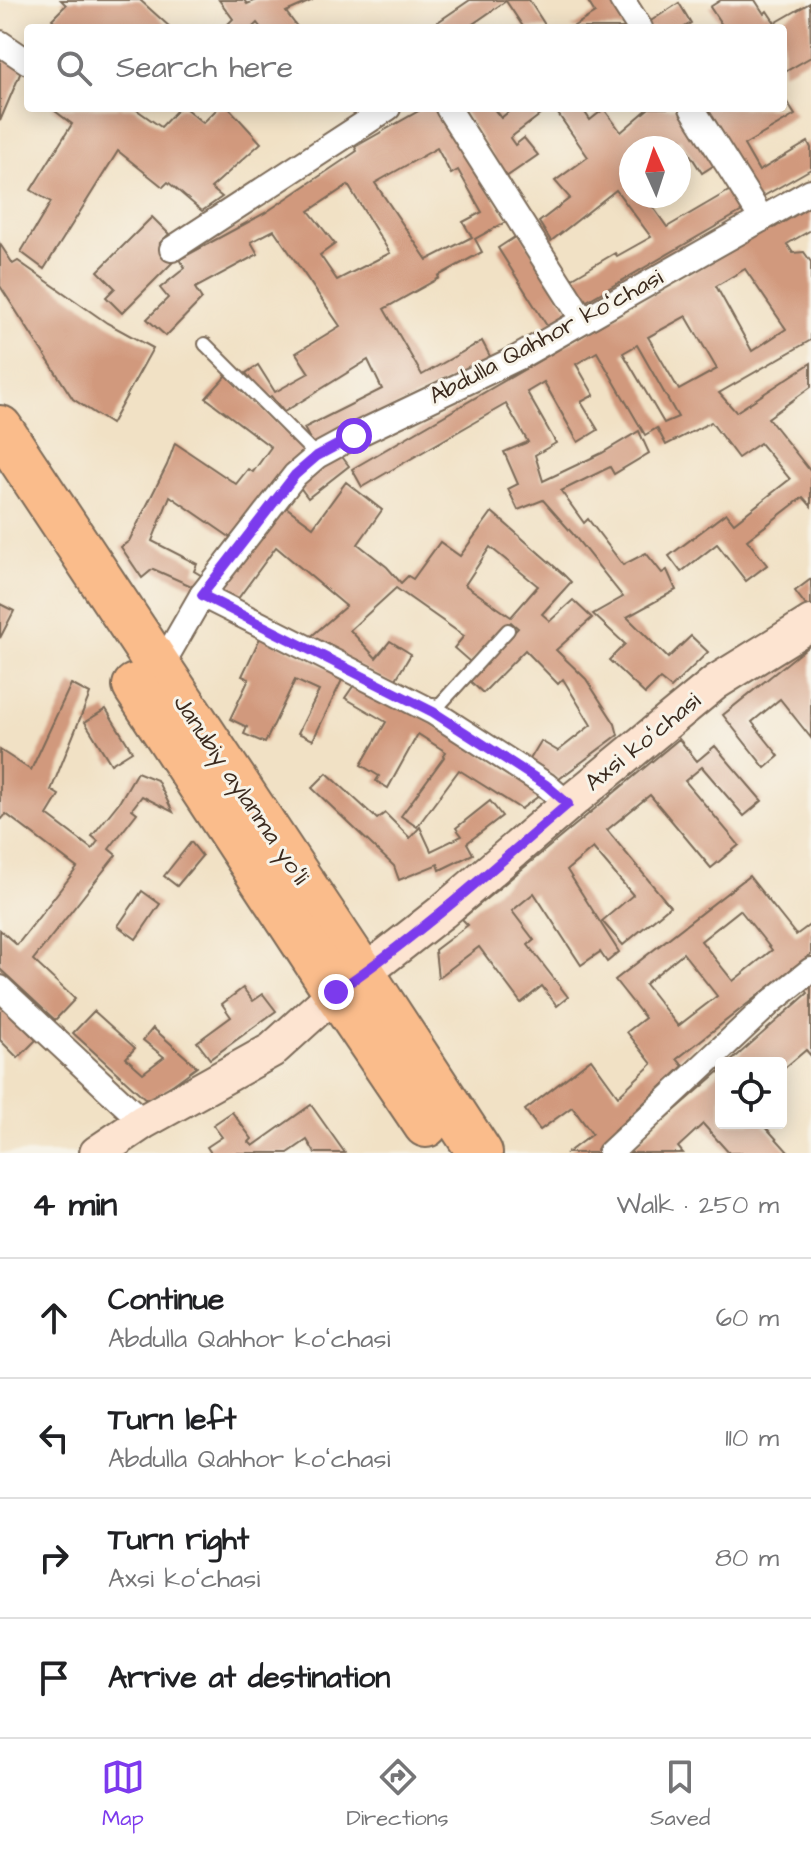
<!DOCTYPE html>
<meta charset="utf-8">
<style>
body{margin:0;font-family:"Architects Daughter",sans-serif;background:#f6f6f6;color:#202124}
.controls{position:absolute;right:24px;bottom:24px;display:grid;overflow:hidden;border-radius:8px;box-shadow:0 4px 20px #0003}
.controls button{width:72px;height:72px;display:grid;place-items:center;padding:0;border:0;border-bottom:2px solid #e0e0e0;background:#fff;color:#202124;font:40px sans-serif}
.compass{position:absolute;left:619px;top:136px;width:72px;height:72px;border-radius:50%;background:#fff;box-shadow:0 4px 20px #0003;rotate:357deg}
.stop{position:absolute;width:24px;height:24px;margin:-18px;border:6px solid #7c3aed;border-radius:50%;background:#fff}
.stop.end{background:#7c3aed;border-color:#fff;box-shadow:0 2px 8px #0008}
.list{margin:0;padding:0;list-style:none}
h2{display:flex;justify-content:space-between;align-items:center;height:104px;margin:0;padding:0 32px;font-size:34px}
h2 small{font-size:26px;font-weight:400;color:#757577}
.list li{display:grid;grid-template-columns:52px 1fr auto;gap:24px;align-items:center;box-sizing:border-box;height:120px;padding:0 32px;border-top:2px solid #e0e0e0}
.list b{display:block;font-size:30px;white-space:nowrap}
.list p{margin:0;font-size:26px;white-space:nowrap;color:#757577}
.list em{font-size:26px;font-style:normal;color:#757577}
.icon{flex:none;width:44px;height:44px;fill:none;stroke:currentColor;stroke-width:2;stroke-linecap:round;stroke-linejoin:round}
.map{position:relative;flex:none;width:811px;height:1153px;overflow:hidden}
.search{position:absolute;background:#fff;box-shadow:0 4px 20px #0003;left:24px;right:24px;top:24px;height:88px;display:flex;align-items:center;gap:20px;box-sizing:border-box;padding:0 28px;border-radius:8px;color:#757577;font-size:30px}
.sheet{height:584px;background:#fff}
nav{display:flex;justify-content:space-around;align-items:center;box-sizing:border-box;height:112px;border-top:2px solid #e0e0e0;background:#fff;font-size:22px;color:#757577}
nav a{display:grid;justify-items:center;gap:4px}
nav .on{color:#7c3aed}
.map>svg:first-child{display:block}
.building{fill:#d1997d;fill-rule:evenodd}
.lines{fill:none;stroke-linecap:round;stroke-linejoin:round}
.lane-casing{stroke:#7b6a58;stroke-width:16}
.street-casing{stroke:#7b6a58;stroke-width:28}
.secondary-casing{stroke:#7b6a58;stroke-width:38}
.highway-casing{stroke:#7b6a58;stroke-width:48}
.lane{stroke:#fff;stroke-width:12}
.street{stroke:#fff;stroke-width:24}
.secondary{stroke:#fde4d1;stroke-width:34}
.highway{stroke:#fabc8b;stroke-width:44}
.route{stroke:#7c3aed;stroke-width:10}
.labels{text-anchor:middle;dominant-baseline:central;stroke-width:6;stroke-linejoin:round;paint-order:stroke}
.street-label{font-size:24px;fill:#3b2a1e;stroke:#f7f3e8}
</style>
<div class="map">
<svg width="811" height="1153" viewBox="0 0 811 1153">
<rect width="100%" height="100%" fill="#f7f3e8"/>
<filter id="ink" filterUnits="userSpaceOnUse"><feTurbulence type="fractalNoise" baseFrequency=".0125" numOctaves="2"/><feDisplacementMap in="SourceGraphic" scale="16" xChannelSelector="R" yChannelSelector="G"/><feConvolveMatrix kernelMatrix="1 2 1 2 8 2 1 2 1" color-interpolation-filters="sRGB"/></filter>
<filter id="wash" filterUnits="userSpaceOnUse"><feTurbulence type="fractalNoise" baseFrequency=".006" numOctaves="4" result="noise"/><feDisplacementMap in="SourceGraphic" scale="32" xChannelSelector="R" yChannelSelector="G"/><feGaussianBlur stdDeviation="1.8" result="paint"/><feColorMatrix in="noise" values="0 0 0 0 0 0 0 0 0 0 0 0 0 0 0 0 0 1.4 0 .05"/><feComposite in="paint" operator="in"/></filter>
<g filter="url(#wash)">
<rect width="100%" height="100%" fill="#f1e1c5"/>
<g id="blocks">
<g class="building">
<path d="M61,0H140L171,28H48L54,21L52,19L66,5Z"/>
<path d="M219,0H244L247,4L257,0H313L286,12L298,28H261L257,23L252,28H224L233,19Z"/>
<path d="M470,0H529L547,28H524L506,1L467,28H429Z"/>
<path d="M587,0H618L636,28H571L595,13Z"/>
<path d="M721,0H755L764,14L767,11L775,23L810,3L811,57L783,73V28H724L710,7Z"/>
<path d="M679,3L691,23L683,28H648L646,24Z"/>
<path d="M0,58L23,67L0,121Z"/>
<path d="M783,96L795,115L744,145L759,171L808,142L811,148V169L755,201L699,108H783Z"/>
<path d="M51,108H134L161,127L179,108H185L203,123L218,108H229L261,143L211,188L222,197L202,211L168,182L163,187L118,151L44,269L21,252L51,202L31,190L72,124Z"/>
<path d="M424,108H442L507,221L475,239L482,252L438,276L439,278L384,309L422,375L482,341L492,360L314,447L304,428L382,389L368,360L284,412L271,396L265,400L246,373L258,365L275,392L309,373L296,353L340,326L274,230L251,242L258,254L195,288L202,299L166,336L147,319L168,298L160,288L185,268L180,259L265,213L357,151L355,147ZM437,148L451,174L458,170L482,212L463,222L472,237L427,260L375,183ZM348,185L390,253L337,280L320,255L335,244L309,211Z"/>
<path d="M462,108H493L501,118L513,108H549L510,138L515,145L524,138L538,155L506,177Z"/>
<path d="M554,108H582L590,120L604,109L621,132L649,108H683L719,162L702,173L680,139L668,148H631V196H645L667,227L732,189L744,210L585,302L571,279L615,253L617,256L651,237L616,190L551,241L539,222L570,198L555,181L588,157Z"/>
<path d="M811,206V230L787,244L793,253L804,252L811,262V340L719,393L736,412L811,363V387L768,418L811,472V506L803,497L747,540L767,565L746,581L717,544L681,572L669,556L726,513L734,523L790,479L760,443L738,458L711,422L666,445L657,428L645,435L597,352L576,364L594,395L581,402L598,430L578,442L544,382L527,392L556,443L535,455L543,481L602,453L639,431L649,453L614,474L610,467L561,491L584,523L588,519L623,565L646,553L662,573L667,570L676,590L627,617L668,658L691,636L708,652L671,688L660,679L645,694L609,660L625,644L593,614L623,597L572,533L543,500L518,510L508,489L518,484L504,452L528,442L506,404L362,487L352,469L684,277L771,225L774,228ZM745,269L786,329L752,351L716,286ZM686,316L717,369L679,390L648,337ZM637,345L678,417L664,423L623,353Z"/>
<path d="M152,217L169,234L160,243L176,259L122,313L106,297L115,288L98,271Z"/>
<path d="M521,233L570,312L547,326L498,248Z"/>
<path d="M0,244L13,264L18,261L107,323L153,348L111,424L73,399L0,286Z"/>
<path d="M227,375L307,451L234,540L170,496L152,541L197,564L194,571L204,577L196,588L153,569L142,578L121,547L129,541L167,465L175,443L236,484L248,469L253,472L271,447L206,398Z"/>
<path d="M337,450L349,466L308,498L296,482Z"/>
<path d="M346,482L382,510L358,544L387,567L401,583L408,576L413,579L440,542L460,556L492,512L563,574L571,582L542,614L550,621L573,600L592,618L556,650L586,679L615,724L618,735L559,779L529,761L541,741L558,751L591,725L563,679L558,684L525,650L483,693L470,681L518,628L511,622L470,662L454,648L464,636L396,588L350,630L376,658L390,641L411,654L393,684L307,640L346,606L276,547L234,604L214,590L279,502L313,527ZM490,547L538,586L511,617L465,585Z"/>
<path d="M811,579V612L795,591Z"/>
<path d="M0,604L14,611L0,638Z"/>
<path d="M261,636L344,676L313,740L298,733L319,691L295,680L265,743L244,734L247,727L230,719L249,679L242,676Z"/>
<path d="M811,644V738L780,699L752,722L779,756L765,768L723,715Z"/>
<path d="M356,682L415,712L543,793L521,809L459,770L417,827L401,816L444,757L443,756L446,752L418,734L388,788L376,781L379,776L361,765L386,722L345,698Z"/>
<path d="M71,684L90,694L51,790L59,795L47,815L92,849L98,841L92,836L120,801L137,772L157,780L173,812L142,796L132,809L137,813L109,849L116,855L33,960L75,999L55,1020L0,969V930L17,945L77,868L6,814L2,819L0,817V750L31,770Z"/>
<path d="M106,709L132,751L111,764L85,722Z"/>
<path d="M679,739L697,761L715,746L762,801L744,816L702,767L685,781L739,845L711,868L650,795L607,830L670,906L623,945L602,921L633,895L593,848L567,870L619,952L607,962L600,952L581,965L534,893L512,911L534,940L528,945L568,997L557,1006L542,986L521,1003L479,947L438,978L435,950L468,925L462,919Z"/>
<path d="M327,773L377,819L385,813L410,838L420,827L431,851L462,836L456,828L490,801L502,816L467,843L473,854L440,870L438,864L399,880L394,866L312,788Z"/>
<path d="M191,842L202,856L177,886L164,876Z"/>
<path d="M749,876L796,935L811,924V954L677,1059L683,1066L614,1131L620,1138L600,1153H567L592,1134L572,1107L540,1130L525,1110L591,1059L618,1096L652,1064L627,1032L645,1018L615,980ZM740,910L772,950L733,981L701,941ZM683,953L717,996L678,1026L645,984Z"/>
<path d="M142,891L160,904L136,939L118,926Z"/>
<path d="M811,977V1056L806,1050L781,1071V1063H729L808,993L802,985Z"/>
<path d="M243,988L253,1001L263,994L276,1011L210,1059L197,1042L231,1017L222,1004Z"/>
<path d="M2,1006L36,1040L18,1058L0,1040V1008Z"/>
<path d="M94,1011L135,1048L126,1058L143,1073L164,1057L143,1040L153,1028L197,1067L149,1102L73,1033Z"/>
<path d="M721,1070V1123H762L789,1153H729L703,1124L678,1147L683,1153H626Z"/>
<path d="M311,1105L345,1153H315L307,1140L288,1153H211L207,1147L222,1137L213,1125L232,1112L252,1139L249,1142L253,1146Z"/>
</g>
</g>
</g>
<g filter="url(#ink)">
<use href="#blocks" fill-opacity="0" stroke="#7b6a58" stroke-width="2"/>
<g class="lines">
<g class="lane-casing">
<g id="lane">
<path d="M205,344L317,456"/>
<path d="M433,712L508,630"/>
</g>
</g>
<g class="street-casing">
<g id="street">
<path d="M622,0L640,28"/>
<path d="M0,43L28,62"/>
<path d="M448,108L583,320"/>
<path d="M692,108L762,219"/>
<path d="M172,249L388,108"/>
<path d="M202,595L433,712L546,785L568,804"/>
<path d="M160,668L202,595L295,475L317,456L354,436L517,358L811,191"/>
<path d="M0,988L143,1122"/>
<path d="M610,1153L771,1002L811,970"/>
</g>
</g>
<g class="secondary-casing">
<path id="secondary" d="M97,1153L143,1122L272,1050L336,992L363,974L442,912L568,804L716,682L811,623"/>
</g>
<g class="highway-casing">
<g id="highway">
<path d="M0,428L363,974L480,1153"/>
<path d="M135,686L336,992L426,1125"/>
</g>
</g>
<use href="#lane" class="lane"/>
<use href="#street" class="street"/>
<use href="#secondary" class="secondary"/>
<use href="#highway" class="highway"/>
</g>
</g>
<g class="lines" filter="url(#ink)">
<path class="route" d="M336,992C418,936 492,869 568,804L546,785L433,712L202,595L295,475L317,456L354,436"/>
</g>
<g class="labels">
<g class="street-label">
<text transform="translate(546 337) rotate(-28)">Abdulla Qahhor koʻchasi</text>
<text transform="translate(643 742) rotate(-39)">Axsi koʻchasi</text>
<text transform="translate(241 790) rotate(56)">Janubiy aylanma yoʻli</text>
</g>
</g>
</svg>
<div class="controls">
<button><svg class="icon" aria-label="locate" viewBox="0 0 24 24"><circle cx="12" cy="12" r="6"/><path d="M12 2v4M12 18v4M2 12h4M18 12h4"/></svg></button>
</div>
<svg class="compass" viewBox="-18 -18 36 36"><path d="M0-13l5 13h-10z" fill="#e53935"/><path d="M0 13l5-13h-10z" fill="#757577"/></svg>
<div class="stop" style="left:354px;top:436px"></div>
<div class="stop end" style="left:336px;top:992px"></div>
<div class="search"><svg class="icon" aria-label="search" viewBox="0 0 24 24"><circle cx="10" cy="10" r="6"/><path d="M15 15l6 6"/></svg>Search here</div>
</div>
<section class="sheet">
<h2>4 min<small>Walk · 250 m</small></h2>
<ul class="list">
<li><svg class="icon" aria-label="ahead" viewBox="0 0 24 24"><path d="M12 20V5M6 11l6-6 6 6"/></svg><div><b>Continue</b><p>Abdulla Qahhor koʻchasi</p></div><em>60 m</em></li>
<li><svg class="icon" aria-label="left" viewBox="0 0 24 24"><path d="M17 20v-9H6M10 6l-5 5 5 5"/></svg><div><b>Turn left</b><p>Abdulla Qahhor koʻchasi</p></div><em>110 m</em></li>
<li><svg class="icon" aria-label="right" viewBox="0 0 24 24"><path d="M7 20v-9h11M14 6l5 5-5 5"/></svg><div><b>Turn right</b><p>Axsi koʻchasi</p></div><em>80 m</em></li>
<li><svg class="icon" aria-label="arrive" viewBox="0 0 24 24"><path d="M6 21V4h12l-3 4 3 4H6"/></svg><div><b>Arrive at destination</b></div></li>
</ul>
</section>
<nav>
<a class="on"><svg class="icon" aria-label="map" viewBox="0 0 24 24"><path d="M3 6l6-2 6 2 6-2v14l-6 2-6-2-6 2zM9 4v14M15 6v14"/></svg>Map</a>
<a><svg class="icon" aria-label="directions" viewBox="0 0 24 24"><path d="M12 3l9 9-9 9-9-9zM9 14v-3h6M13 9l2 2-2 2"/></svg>Directions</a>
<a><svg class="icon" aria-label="saved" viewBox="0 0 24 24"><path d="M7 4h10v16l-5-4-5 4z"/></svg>Saved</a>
</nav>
